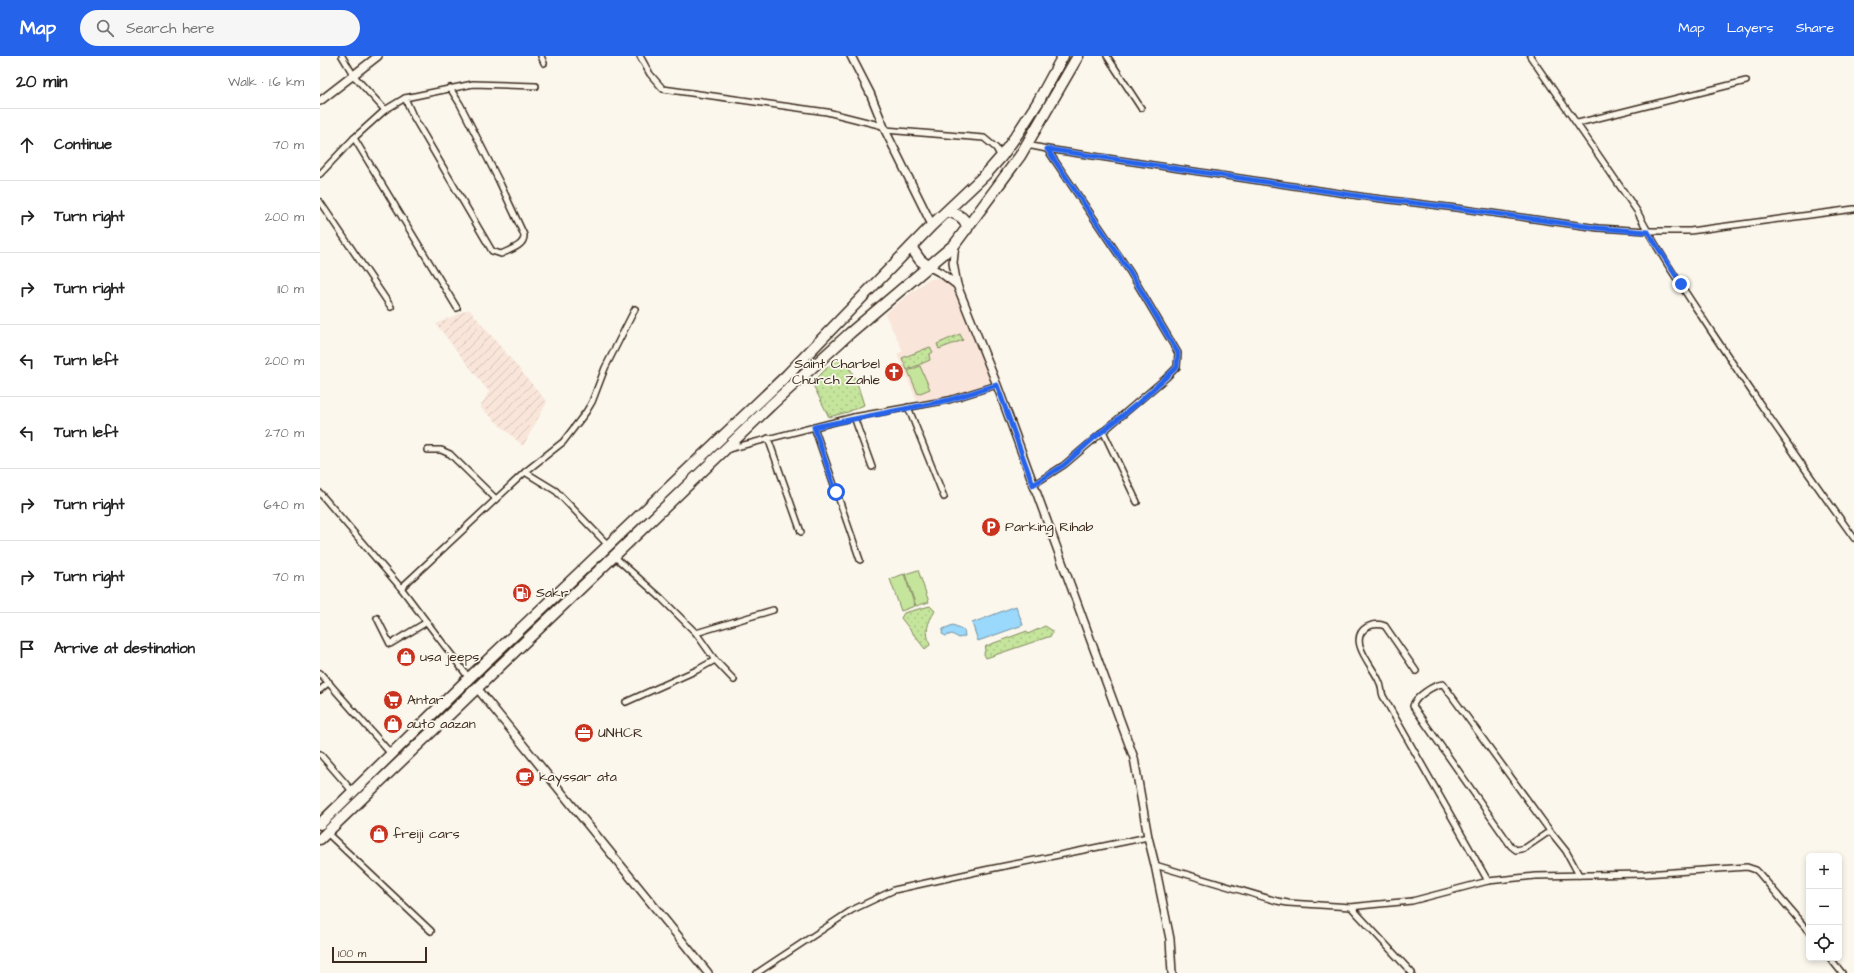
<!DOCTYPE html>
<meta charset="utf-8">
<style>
body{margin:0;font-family:"Architects Daughter",sans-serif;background:#f6f6f6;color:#222}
.controls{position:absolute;right:12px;bottom:12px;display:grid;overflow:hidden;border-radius:6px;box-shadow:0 2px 6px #0003}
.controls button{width:36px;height:36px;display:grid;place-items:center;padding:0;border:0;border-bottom:1px solid #e0e0e0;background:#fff;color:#222;font:20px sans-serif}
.scale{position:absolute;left:12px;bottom:10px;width:95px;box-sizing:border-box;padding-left:4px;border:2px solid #3b2a1e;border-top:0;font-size:11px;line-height:14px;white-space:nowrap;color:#3b2a1e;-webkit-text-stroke:3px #fbf7ec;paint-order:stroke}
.stop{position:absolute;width:12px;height:12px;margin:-9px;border:3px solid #2563eb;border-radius:50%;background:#fff}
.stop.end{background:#2563eb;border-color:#fff;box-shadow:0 1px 4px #0008}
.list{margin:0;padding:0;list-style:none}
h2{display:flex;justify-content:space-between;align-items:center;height:52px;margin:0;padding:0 16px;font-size:17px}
h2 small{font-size:13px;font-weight:400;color:#767676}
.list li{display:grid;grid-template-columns:26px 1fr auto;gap:12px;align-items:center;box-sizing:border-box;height:72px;padding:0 16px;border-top:1px solid #e0e0e0}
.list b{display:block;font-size:15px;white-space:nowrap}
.list em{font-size:13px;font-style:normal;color:#767676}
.icon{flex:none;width:22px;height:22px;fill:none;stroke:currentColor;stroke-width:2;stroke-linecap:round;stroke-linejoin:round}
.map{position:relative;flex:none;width:1534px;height:917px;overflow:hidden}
header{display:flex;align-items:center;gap:24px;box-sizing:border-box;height:56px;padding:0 20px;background:#2563eb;color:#fff}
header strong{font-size:19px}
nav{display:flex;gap:22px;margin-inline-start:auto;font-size:14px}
.search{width:280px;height:36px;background:#f6f6f6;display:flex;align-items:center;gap:10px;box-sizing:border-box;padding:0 14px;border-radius:22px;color:#767676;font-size:15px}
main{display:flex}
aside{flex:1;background:#fff}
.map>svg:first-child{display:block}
.built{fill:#f9e5d9}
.industrial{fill:url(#industrial-furrows)}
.grass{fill:url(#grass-dots);stroke:#80875d}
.garden{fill:#c5e49c;stroke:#80875d}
.water{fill:#9ad8fc;stroke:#7492a3}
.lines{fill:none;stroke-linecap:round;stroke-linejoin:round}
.street-casing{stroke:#3b2a1e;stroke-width:8}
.secondary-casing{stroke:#3b2a1e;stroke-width:10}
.highway-casing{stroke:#3b2a1e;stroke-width:13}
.street{stroke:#fbf7ec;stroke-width:5}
.secondary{stroke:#fbf7ec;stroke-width:7}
.highway{stroke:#fbf7ec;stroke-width:10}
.route{stroke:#2563eb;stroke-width:5}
.labels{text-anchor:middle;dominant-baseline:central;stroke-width:3.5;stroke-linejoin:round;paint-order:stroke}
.poi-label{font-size:14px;fill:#3b2a1e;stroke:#fbf7ec;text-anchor:start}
</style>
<header>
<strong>Map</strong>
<div class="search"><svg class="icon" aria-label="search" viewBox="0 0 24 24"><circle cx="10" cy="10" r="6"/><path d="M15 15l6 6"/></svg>Search here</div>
<nav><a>Map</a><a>Layers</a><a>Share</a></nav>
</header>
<main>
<aside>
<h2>20 min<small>Walk · 1.6 km</small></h2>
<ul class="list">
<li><svg class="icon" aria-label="ahead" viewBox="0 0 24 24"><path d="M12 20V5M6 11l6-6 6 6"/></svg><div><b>Continue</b></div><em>70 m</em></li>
<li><svg class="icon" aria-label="right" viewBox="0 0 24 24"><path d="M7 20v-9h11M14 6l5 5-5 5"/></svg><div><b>Turn right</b></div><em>200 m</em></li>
<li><svg class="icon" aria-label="right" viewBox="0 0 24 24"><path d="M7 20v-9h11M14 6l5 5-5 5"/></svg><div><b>Turn right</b></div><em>110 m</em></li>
<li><svg class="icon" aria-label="left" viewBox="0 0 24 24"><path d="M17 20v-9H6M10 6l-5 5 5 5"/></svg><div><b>Turn left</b></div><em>200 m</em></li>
<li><svg class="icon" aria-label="left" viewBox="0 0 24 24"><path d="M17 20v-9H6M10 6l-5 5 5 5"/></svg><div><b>Turn left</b></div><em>270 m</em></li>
<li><svg class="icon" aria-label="right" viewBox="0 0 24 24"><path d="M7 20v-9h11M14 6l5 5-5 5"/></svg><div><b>Turn right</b></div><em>640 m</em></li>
<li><svg class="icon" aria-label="right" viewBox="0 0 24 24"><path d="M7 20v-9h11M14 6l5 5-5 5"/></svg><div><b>Turn right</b></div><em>70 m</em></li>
<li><svg class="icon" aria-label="arrive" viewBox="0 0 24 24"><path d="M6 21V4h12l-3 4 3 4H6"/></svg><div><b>Arrive at destination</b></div></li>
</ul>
</aside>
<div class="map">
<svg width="1534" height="917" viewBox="0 0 1534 917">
<defs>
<pattern id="industrial-furrows" width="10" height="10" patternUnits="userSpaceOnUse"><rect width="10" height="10" fill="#f9e5d9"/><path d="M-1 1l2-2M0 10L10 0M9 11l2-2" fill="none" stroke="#d6c5ba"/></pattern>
<pattern id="grass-dots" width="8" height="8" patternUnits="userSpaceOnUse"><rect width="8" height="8" fill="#c5e49c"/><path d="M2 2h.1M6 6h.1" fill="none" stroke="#aac486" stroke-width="1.8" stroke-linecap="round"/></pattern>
</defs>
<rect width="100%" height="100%" fill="#fbf7ec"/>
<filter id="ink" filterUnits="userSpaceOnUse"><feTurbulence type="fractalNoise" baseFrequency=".025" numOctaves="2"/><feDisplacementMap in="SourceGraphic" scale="8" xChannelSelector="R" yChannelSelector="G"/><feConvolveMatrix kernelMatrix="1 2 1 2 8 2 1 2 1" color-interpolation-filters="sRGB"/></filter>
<g filter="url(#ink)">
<path class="built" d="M616,222L623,224L632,231L671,326L631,341L598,347L577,298L583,295L565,258L607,224Z"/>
<path class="industrial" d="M149,253L227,346L203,390L160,351L169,336L116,268Z"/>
<g class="grass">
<path d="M640,278L643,284L619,293L617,288Z"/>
<path d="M610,291L613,296L609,299L610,304L587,314L582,302Z"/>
<path d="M516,303L531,314L538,330L544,349L528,356L509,361L492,327Z"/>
<path d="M610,550L615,555C607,568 605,574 610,589L605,593L581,562L584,557Z"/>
<path d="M725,570L733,575L731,580L666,602L664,598L666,590L707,575L708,578Z"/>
</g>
<g class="garden">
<path d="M600,310L610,333L598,338L588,315Z"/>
<path d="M598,514L609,546L596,550L585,518Z"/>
<path d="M584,518L595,550L581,555L570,523Z"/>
</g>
<g class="water">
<path d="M696,550L703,569L658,585L652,567Z"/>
<path d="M633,569L644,574L645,580L639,582L632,578L626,580L622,578L623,573Z"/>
</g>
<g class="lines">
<g class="street-casing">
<g id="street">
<path d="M22,0L34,20L65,54"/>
<path d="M221,0L224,7"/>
<path d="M320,0L330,18L343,33L507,56L563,70"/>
<path d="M787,0L821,52"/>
<path d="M1210,0L1317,155C1339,198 1367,238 1393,278C1439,347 1486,415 1534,482"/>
<path d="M85,42L93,60L172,195L181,198C189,194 205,190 204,179L179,125L140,48L130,32"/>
<path d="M1258,67L1426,25"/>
<path d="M565,74L664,82L676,92L681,101"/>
<path d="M34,82L137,252"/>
<path d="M707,89L727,93L1046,141L1136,152L1278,172L1328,175H1370L1534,153"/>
<path d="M0,118L34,82L65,54L85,42L153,28L216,30"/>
<path d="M0,146L71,251"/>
<path d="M588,351L624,441"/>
<path d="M534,361L552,411"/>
<path d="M494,371L540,504"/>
<path d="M783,375L817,446"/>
<path d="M448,382L481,476"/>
<path d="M408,393L534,361L629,344L677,329"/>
<path d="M108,394H121L130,398L176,443"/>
<path d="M205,416L243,386L266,356L272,346L285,312L315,253"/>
<path d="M713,429L744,409L847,321L857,311L858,297L810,216L727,93"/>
<path d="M0,437L81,532L149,622"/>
<path d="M295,501L341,542L376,577L395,604L414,624"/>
<path d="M81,532L205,416L236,435L288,489"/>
<path d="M57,562L70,588L107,566"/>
<path d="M376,577L453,554"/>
<path d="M1096,615L1065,570C1058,567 1053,568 1047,571C1026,584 1053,610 1059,625C1062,630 1061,635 1063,640L1168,825"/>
<path d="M0,617L72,699"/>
<path d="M1123,628L1230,775L1205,792L1196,794L1191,790L1093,650C1095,641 1113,629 1123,628Z"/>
<path d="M0,634L9,626"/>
<path d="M306,646L377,614L395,604"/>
<path d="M0,698L33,736"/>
<path d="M1230,775L1246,795L1259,819"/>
<path d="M6,776L111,875"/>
<path d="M835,809L957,845L968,847L1031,851L1049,849L1092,845L1168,825L1215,820L1325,818L1427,811L1436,814L1439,817L1489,876"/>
<path d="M1031,851L1092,917"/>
<path d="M1510,902L1522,917"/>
<path d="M437,917L532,854L574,834L665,814L828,781"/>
</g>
</g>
<g class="secondary-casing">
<g id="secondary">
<path d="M531,0L550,37L565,74L612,169"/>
<path d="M0,45L58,0"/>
<path d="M635,188L633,207L637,229L677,329L814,702L828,781L835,809L850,883L852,917"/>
<path d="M608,210L621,217L637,229"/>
<path d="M157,632L388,917"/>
</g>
</g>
<g class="highway-casing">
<g id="highway">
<path d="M628,155C638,159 646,161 647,173"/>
<path d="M591,191L600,204L608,210"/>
<path d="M0,768L149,622L467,319L612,169L667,117L681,101L698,77L718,46L743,0"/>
<path d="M0,783L450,350L530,277L635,188L700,100L758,0"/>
</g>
</g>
<use href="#street" class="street"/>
<use href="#secondary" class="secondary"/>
<use href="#highway" class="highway"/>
</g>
</g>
<g class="lines" filter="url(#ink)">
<path class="route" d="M516,436L494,371L629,344L677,329L713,429L744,409L774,382L817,348L857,311L858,297L810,216L727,93L1046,141L1136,152L1278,172L1328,176L1361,228"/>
</g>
<defs>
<g id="church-disc" transform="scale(1)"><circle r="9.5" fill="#c8321e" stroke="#fbf7ec"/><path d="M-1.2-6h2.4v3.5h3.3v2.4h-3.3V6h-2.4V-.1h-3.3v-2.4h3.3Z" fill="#fff"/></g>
<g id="parking-disc" transform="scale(1)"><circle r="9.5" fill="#c8321e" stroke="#fbf7ec"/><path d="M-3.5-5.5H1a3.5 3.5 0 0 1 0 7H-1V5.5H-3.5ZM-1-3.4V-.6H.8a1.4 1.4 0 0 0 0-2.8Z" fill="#fff"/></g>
<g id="fuel-disc" transform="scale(1)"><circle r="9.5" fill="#c8321e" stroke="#fbf7ec"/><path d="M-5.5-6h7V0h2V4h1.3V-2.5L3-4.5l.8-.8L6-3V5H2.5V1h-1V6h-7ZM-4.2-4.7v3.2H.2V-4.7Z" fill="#fff"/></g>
<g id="shop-disc" transform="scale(1)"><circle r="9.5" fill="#c8321e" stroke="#fbf7ec"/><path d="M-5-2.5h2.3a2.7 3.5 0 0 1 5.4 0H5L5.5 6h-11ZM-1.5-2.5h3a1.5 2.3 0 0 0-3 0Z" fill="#fff"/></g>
<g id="supermarket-disc" transform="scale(1)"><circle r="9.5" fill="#c8321e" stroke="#fbf7ec"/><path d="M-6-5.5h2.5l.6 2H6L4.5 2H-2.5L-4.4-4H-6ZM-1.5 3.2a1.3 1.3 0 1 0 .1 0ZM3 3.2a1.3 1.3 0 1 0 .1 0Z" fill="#fff"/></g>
<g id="office-disc" transform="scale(1)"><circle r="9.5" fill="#c8321e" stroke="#fbf7ec"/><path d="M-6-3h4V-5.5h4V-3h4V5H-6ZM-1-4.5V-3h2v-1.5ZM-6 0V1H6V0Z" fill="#fff"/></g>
<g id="cafe-disc" transform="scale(1)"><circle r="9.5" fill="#c8321e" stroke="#fbf7ec"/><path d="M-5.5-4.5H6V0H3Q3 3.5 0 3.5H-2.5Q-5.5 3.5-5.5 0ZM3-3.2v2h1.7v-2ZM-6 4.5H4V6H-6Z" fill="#fff"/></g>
</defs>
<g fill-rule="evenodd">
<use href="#church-disc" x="574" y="316"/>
<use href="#parking-disc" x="671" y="471"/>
<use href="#fuel-disc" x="202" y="537"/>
<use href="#shop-disc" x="86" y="601"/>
<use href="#supermarket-disc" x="73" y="644"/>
<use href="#shop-disc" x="73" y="668"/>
<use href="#office-disc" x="264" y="677"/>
<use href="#cafe-disc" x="205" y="721"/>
<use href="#shop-disc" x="59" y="778"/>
</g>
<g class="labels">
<g class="poi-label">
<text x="560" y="308" text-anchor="end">Saint Charbel<tspan x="560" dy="16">Church Zahle</tspan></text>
<text x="685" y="471">Parking Rihab</text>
<text x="216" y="537">Sakr</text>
<text x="100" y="601">usa jeeps</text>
<text x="87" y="644">Antar</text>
<text x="87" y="668">auto aazan</text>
<text x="278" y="677">UNHCR</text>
<text x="219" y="721">kayssar ata</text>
<text x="73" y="778">freiji cars</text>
</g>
</g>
</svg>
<div class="controls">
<button>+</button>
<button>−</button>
<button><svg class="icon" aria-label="locate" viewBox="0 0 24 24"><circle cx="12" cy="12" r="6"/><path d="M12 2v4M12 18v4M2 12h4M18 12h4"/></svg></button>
</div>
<div class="scale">100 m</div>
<div class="stop" style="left:516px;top:436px"></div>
<div class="stop end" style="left:1361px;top:228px"></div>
</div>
</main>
